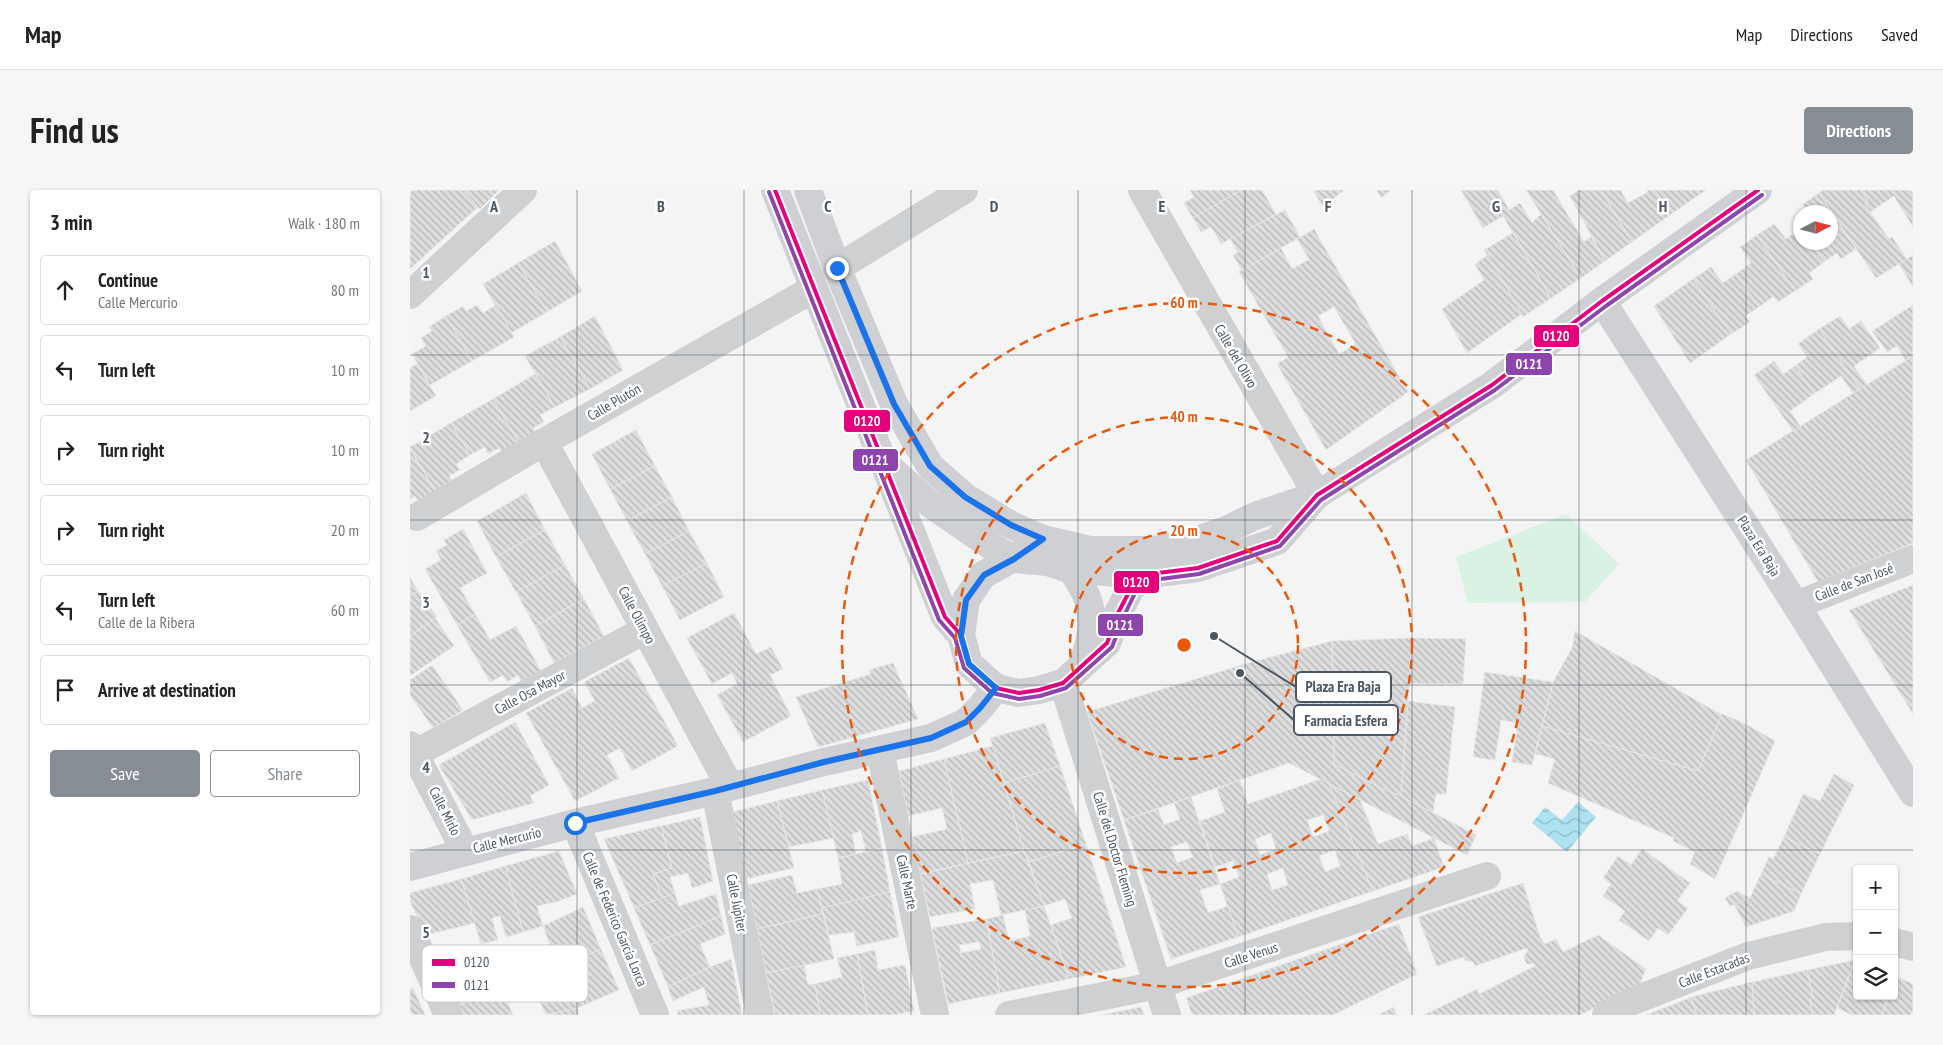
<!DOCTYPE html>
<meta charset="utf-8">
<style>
body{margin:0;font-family:"PT Sans Narrow",sans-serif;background:#f6f6f6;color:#222}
.controls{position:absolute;right:15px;bottom:15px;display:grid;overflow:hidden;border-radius:5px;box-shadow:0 1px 4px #0004}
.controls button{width:45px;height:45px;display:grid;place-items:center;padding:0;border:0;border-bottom:1px solid #e0e0e0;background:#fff;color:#222;font:25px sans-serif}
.compass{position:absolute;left:1383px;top:15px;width:45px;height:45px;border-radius:50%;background:#fff;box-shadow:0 1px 4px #0004;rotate:84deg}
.stop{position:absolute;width:15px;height:15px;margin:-11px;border:4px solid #1a73e8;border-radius:50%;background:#fff}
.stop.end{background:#1a73e8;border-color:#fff;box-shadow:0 1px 5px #0008}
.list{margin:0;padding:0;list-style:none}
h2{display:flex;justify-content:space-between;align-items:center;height:65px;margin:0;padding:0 20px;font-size:21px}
h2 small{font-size:16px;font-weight:400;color:#767676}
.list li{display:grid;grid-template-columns:32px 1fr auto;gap:15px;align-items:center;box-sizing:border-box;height:70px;margin:0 10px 10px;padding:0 10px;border:1px solid #e0e0e0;border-radius:5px}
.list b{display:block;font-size:19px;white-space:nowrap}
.list p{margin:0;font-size:16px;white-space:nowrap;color:#767676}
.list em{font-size:16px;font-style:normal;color:#767676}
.actions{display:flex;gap:10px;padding:15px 20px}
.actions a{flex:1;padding:11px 0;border:1px solid #868d94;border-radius:5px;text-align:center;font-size:18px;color:#868d94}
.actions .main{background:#868d94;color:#fff}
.icon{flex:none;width:28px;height:28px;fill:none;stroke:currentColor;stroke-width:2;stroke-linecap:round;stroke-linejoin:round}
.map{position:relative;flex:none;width:1503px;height:825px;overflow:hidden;border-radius:5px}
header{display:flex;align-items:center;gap:30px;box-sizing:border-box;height:70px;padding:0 25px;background:#fff;border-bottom:1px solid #e0e0e0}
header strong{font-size:24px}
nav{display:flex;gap:28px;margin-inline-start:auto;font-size:18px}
.intro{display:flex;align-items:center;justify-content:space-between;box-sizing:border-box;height:120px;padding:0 30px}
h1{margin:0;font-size:35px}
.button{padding:12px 22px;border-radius:5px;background:#868d94;color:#fff;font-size:18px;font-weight:700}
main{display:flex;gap:30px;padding:0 30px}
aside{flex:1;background:#fff;border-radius:5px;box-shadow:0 1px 4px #0004}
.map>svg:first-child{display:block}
.park{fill:#d9f2e3}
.water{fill:url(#water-waves)}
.building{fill:url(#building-back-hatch);stroke:#e5e6e7;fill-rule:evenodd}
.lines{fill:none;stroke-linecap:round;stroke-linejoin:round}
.street{stroke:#ced0d2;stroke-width:28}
.secondary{stroke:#ced0d4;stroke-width:28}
.bus-1-casing{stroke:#fff;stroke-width:8}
.bus-2-casing{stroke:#fff;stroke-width:8}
.bus-1{stroke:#e5007d;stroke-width:4}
.bus-2{stroke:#8e44ad;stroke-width:4}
.route{stroke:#1a73e8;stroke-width:6}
.grid{fill:none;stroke:#4a5661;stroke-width:1;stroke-opacity:0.55}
.ring{fill:none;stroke:#e8590c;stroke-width:2.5;stroke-dasharray:9 6}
.labels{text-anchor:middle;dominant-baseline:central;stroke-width:5;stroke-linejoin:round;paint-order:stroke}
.street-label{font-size:14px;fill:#4a5661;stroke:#fff}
.key{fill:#fff;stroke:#c9ccd0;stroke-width:1}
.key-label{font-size:14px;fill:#4a5661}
.grid-label{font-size:16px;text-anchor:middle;font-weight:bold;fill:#4a5661;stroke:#fff;stroke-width:5;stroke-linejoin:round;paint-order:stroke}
.centre{fill:#e8590c;stroke:#fff;stroke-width:2.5}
.ring-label{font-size:15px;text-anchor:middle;font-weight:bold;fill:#e8590c;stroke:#fff;stroke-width:5;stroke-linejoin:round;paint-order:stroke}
.leader{fill:none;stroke:#4a5661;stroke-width:2}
.callout-dot{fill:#4a5661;stroke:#fff;stroke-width:2}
.callout{fill:#fff;stroke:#4a5661;stroke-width:2}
.callout-label{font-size:15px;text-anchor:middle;font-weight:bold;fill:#4a5661}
.line-badge{stroke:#fff;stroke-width:2}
.badge-label{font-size:14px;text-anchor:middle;font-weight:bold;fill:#fff}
</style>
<header>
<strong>Map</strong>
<nav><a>Map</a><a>Directions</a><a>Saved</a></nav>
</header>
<div class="intro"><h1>Find us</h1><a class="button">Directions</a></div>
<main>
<aside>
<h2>3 min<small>Walk · 180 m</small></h2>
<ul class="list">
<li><svg class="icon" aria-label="ahead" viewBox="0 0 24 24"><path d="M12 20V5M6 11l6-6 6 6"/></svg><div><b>Continue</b><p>Calle Mercurio</p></div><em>80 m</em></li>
<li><svg class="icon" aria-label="left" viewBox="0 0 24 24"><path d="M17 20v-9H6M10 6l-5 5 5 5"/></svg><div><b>Turn left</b></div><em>10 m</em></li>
<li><svg class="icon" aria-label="right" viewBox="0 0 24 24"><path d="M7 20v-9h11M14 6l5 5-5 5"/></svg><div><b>Turn right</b></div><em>10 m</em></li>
<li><svg class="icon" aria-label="right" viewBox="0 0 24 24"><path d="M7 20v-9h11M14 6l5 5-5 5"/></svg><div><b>Turn right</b></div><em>20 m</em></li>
<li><svg class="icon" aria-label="left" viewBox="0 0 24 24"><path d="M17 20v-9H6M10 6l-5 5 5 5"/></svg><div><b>Turn left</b><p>Calle de la Ribera</p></div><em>60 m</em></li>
<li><svg class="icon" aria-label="arrive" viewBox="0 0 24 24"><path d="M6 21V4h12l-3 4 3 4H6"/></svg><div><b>Arrive at destination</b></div></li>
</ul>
<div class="actions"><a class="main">Save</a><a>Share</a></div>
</aside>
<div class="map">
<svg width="1503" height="825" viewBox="0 0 1503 825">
<defs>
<pattern id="water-waves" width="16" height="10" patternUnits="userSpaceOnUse" patternTransform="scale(1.25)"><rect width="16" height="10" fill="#aee2f0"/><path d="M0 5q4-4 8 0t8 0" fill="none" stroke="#90bac6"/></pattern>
<pattern id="building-back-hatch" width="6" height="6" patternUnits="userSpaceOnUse" patternTransform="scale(1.25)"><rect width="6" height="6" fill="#ddddde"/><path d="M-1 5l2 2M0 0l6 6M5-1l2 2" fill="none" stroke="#b5b6b7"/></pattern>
</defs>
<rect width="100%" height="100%" fill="#f4f4f4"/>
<path class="park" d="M1156,324L1209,374L1175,412L1058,413L1046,367Z"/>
<path class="water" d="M1168,612L1186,627L1157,662L1122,633L1135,617L1152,630Z"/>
<g class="building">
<path d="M0,0H53L68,17L0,79Z"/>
<path d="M53,0H89L70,19Z"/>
<path d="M780,0H831L783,28L774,13L784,7Z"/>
<path d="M831,0H852L866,24L811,54L801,37L791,42L783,28Z"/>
<path d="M903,0H934L913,17Z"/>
<path d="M967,0H981L971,8Z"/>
<path d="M1051,0H1078L1093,26L1073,38Z"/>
<path d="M1078,0H1088L1099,20L1110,13L1122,33L1131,24L1171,88L1141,108Z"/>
<path d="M1116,0H1143L1174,52L1181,47L1195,71L1171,88Z"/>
<path d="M1169,0H1191L1222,52L1195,71L1160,6Z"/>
<path d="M1191,0H1213L1211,1L1218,13L1238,2L1237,0H1245L1260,25L1222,52Z"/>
<path d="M1245,0H1296L1260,25Z"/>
<path d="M1413,0H1451L1458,12L1455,14L1460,22L1479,49L1482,47L1497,69L1466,88L1409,3Z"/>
<path d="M1451,0H1503V37L1484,6L1460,22L1455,14L1458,12Z"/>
<path d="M1409,3L1446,59L1431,69L1427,63L1414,72L1400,52H1420V22H1399L1393,14Z"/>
<path d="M875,20L890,47L832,81L823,65L828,62L820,49Z"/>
<path d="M1364,34L1376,49L1390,39V52H1400L1414,72L1399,83L1403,89L1385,101L1347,45Z"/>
<path d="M904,39L998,202L916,260L867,174L878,167L829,82L871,58L882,79L899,69L887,49ZM924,117L946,154L929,164L908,126Z"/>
<path d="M1103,43L1141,108L1113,127L1074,60Z"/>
<path d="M1347,45L1385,101L1368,112L1364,106L1349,117L1326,84L1341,73L1330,57Z"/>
<path d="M145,51L172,101L137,122L108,73Z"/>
<path d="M1078,65L1112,124L1057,163L1032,119L1074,90L1065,74Z"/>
<path d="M1503,65V97L1489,74Z"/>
<path d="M108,73L137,122L101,143L73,94Z"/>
<path d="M1301,77L1313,93L1326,84L1349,117L1335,126L1340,132L1321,144L1283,89Z"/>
<path d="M1283,89L1321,144L1280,173L1244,116Z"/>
<path d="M67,115L73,123L86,115L104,147L62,171L36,126L53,116L56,121Z"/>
<path d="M1503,115V166L1496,171L1487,156L1477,162L1462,141Z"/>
<path d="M36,126L62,171L20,195L2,164L16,156L11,148L22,141L19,137Z"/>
<path d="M185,126L213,180L180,199L150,147Z"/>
<path d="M1430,126L1439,139L1451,131L1470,158L1444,176L1457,195L1450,199L1409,139Z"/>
<path d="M1409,139L1450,199L1443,204L1431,186L1404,204L1385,176L1397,167L1388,154Z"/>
<path d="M150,147L180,199L145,217L115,166Z"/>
<path d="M1503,166V353L1408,392L1336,270Z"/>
<path d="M1364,171L1373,184L1385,176L1404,204L1380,221L1391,237L1383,241L1344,185Z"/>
<path d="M7,174L26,206L0,221V178Z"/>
<path d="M125,184L145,217L130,225L134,232L123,238L127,244L110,255L83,209Z"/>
<path d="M83,209L110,255L93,265L89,258L78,264L75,257L60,265L41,233Z"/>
<path d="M41,233L60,265L46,274L50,280L39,286L43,293L26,303L0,257Z"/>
<path d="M226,240L245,276L200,299L182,264Z"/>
<path d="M0,258L26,303L9,313L5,306L0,309Z"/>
<path d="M245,276L262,307L217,331L200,299Z"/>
<path d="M116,303L135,340L86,367L67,331Z"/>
<path d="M262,307L279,341L235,364L217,331Z"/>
<path d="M53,339L77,383L50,398L65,424L47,435L15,379L31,370L26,361L37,355L34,350Z"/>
<path d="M135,340L155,375L106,402L86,367Z"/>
<path d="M279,341L297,373L252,396L235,364Z"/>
<path d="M297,373L314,407L270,430L252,396Z"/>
<path d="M155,375L174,409L125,436L106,402Z"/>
<path d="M0,388L8,401L0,406Z"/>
<path d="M1503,395V524L1439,420Z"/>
<path d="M8,401L27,427L0,446V406Z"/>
<path d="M174,409L194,446L144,473L125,436Z"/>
<path d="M324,423L346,464L361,457L373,479L360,485L381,526L333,552L307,505L327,494L322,483L302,494L277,448Z"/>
<path d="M65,424L80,450L106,436L131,481L111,492L108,485L97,492L93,485L80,492L47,435Z"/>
<path d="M25,428L44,456L0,486V446Z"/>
<path d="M1165,441L1312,525L1288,581L1132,536L1143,492L1162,458Z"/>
<path d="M1002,448L1056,449L1053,494L999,493Z"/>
<path d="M1002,448L995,562L991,606L971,598L924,574L922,451Z"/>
<path d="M922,451L924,574L971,598L991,606L1066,645L1057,665L879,573L714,630L677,522L842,472Z"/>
<path d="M219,468L268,556L222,581L210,558L197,565L209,588L165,611L116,523L162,498L172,518L185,511L174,492Z"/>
<path d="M483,473L508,529L408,557L386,507L461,484L459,480Z"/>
<path d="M22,475L53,520L23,538L0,505V490Z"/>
<path d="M1075,482L1143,492L1122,575L1102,572L1108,533L1091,530L1085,570L1063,567Z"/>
<path d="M998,511L1045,517L1036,604H1026L1023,623L991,606Z"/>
<path d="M1312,524L1332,532L1365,551L1305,689L1280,674L1285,662L1263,651L1264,648L1138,593L1145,569L1125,564L1132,536L1288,581Z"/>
<path d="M105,532L139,595L120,606L124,613L62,630L29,575Z"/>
<path d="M635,533L650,576L594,593L580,548Z"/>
<path d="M583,556L614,661L558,673L534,569Z"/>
<path d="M534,569L558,673L510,684L502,647L537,639L532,618L498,626L489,581Z"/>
<path d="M650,576L676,654L619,672L614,661L594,593Z"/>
<path d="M1424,584L1444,595L1410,664L1374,647L1393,604L1410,611Z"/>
<path d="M911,589L919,594L963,701L828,747L810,694L829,687L823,671L805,677L790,631L815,622L807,599L830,590L838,614ZM913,625L919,641L903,647L897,630ZM861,643L866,659L850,665L845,649ZM925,660L930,676L915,682L909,666ZM873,678L878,695L862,700L857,684Z"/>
<path d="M458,590L472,658L456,662L451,641L442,644L446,664L428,668L412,600Z"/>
<path d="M919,594L950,610L968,654L997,644L1002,656L1024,648L1034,677L963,701Z"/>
<path d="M412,600L424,648L379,657L367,611Z"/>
<path d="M781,607L810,694L790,700L798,723L818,716L828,747L761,769L714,630L748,619L754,635L770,629L764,613ZM777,652L783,667L767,673L761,657Z"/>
<path d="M367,611L384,678L336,689L322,622Z"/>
<path d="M290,627L303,691L282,698L278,683L260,687L265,703L252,708L243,684L262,678L251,636Z"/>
<path d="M251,636L262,678L243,684L252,708L224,718L194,649Z"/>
<path d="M1374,647L1410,664L1391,704L1351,684L1359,667L1363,669Z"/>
<path d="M676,654L716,777L659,789L641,735L662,728L655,709L634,716L619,672Z"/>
<path d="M472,658L480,702L412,718L407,699L432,694L428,668Z"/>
<path d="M1232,659L1280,693L1267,711L1278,718L1258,745L1248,738L1239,751L1209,730L1215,721L1193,706L1201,694L1193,688L1208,666L1221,675Z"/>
<path d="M149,661L167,704L149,711L127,716L133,736L113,742L95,676Z"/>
<path d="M614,661L634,716L591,725L583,690L560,694L565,719L520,727L510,684Z"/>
<path d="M95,676L113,742L96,747L90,726L82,728L88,750L71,754L51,689Z"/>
<path d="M1351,684L1391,704L1384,721L1336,737L1324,714L1340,708Z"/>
<path d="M382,685L387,703L407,699L413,724L347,739L338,695Z"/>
<path d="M51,689L65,733L16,745L0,711V703Z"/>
<path d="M1113,693L1130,747L1135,754L1146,749L1153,762L1188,745L1236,779L1229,796L1170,825H1080L1069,804L1125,776V774H1117L1115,771L1114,766L1118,761L1117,758L1065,776L1063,772L1056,771L1053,767L1027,776L1008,727Z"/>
<path d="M1327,701L1340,708L1320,716L1315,708Z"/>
<path d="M480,702L489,747L447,756L444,742L419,745L412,718Z"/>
<path d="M265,703L269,716L306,704L311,726L240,755L224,718Z"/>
<path d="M634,716L659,789L590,803L576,729L593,725L599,751L620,746L615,720Z"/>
<path d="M173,717L191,759L128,788L121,770L142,761L133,736Z"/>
<path d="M413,724L424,769L356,783L347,739Z"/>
<path d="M311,726L315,744L290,754L300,777L258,797L240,755Z"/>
<path d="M576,729L590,803L538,814L522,738ZM569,752L571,759L551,763L549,755Z"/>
<path d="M989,734L1007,784L923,825H782L776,808Z"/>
<path d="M71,754L82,779L102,770L110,788L48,816L28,774Z"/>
<path d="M191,759L209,800L167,818L136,825L121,791Z"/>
<path d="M465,760L468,780L495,775L504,821L484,825H458L447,764Z"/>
<path d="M447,764L458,825H410L405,794L432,787L427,768Z"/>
<path d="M321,769L332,825H268L267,821L299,815L294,797L263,811L258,797L300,777Z"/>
<path d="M1445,770L1447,806H1479L1472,825H1442L1427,818Z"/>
<path d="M1445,770L1424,825H1402L1400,809L1403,808L1397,780Z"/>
<path d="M394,775L398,795L405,794L410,825H365L356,783Z"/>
<path d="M1397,780L1403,808L1400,809L1402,825H1344L1342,792Z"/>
<path d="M1485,786L1503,794V825H1472L1479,806H1484Z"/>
<path d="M110,788L117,805L98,813L103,825H52L48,816Z"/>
<path d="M1342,792L1344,825H1287L1281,807Z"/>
<path d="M3,798L15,825H0V799Z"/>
<path d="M1067,799L1080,825H1014Z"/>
<path d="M1281,807L1287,825H1235L1267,813Z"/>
<path d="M731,817L734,825H691Z"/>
<path d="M983,817L987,825H969Z"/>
<path d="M167,818L169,825H138L143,824Z"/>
</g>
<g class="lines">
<g class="street">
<path d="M732,0L907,305"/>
<path d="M427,78L554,0"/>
<path d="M0,105L113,0"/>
<path d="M134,252L320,597"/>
<path d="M7,327L134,252L403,99"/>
<path d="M1386,415L1503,369"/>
<path d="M653,493L757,825"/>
<path d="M0,555L55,661"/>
<path d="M470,560L525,825"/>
<path d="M6,563L235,440"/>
<path d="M305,601L350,825"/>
<path d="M165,633L245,825"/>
<path d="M0,739L38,825"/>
<path d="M1484,752L1503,757"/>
<path d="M599,825L748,795L1077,686"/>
<path d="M1196,825L1223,811L1338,766L1416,747L1447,746"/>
</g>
<g class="secondary">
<path d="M365,0L535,427L551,445"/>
<path d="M398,0L427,78L484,214L520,276L555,307L601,335L633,349L680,360H743L779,353L816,340L845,326L907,305L1082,195L1192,111L1348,0"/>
<path d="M1192,111L1386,415L1503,603"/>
<path d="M474,273L519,313L584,358L604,369L637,372L659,379L732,385L788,378L867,351L906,306"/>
<path d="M616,361L573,385L556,410L551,445L559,474L586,498L609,503L629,500L653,493L697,453L708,423L720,400L732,385"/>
<path d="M655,368C659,379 666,385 671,395C688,424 682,444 673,474"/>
<path d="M0,677L165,633L305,601L414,572L521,548L556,532L570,518L586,498"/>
</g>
<g class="bus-1-casing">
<path id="bus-1" d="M365,0L535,427L551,445L559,474L586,498L609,503L629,500L653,493L697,453L708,423L720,400L732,385L788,378L867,351L907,305L1082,195L1192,111L1348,0"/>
</g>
<g class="bus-2-casing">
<path id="bus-2" d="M359,2L529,430L545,448L554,478L582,503L609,509L630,506L656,498L702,457L714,426L725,403L735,391L789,384L870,356L911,310L1085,200L1196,116L1352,5"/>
</g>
<use href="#bus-1" class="bus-1"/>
<use href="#bus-2" class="bus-2"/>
</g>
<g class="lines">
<path class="route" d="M165,633L305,601L414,572L521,548L556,532L570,518L586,498L559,474L551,446L556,410L574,385L604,369L633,349L601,335L555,307L520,276L484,214L427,78"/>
</g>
<path class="grid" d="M167,0V825M334,0V825M501,0V825M668,0V825M835,0V825M1002,0V825M1169,0V825M1336,0V825M0,165H1503M0,330H1503M0,495H1503M0,660H1503"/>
<g class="ring">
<circle cx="774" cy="455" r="114"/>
<circle cx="774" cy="455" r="228"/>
<circle cx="774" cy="455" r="342"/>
</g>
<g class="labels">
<g class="street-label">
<text transform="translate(826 166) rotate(60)">Calle del Olivo</text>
<text transform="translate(204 212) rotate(-30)">Calle Plutón</text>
<text transform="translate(1349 356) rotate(58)">Plaza Era Baja</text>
<text transform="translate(1444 392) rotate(-21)">Calle de San José</text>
<text transform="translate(227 425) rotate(62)">Calle Olimpo</text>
<text transform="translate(120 502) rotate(-28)">Calle Osa Mayor</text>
<text transform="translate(35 621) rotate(63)">Calle Mirlo</text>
<text transform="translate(97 650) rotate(-14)">Calle Mercurio</text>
<text transform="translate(705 659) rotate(73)">Calle del Doctor Fleming</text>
<text transform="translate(497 692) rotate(78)">Calle Marte</text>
<text transform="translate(327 713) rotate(79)">Calle Júpiter</text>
<text transform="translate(205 729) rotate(67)">Calle de Federico García Lorca</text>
<text transform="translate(841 765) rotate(-18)">Calle Venus</text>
<text transform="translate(1304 780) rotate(-21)">Calle Estacadas</text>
</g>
</g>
<rect x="12" y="755" width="166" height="57" rx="8" class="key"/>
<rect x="22" y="769" width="23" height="7" fill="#e5007d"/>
<rect x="22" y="792" width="23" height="6" fill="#8e44ad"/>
<g class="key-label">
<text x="54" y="777">0120</text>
<text x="54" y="800">0121</text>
</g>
<g class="grid-label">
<text x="84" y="22">A</text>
<text x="251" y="22">B</text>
<text x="418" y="22">C</text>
<text x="584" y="22">D</text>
<text x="752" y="22">E</text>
<text x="918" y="22">F</text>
<text x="1086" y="22">G</text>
<text x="1253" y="22">H</text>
<text x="16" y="88">1</text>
<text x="16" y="253">2</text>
<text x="16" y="418">3</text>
<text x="16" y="583">4</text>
<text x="16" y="748">5</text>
</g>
<circle cx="774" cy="455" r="8" class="centre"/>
<g class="ring-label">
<text x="774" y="118">60 m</text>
<text x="774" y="232">40 m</text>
<text x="774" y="346">20 m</text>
</g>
<path class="leader" d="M804 446L886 497M830 483L884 530"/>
<g class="callout-dot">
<circle cx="804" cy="446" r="5"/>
<circle cx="830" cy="483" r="5"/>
</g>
<g class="callout">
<rect x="886" y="482" width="95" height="30" rx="5"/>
<rect x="884" y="515" width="104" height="30" rx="5"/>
</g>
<g class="callout-label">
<text x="933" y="502">Plaza Era Baja</text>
<text x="936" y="536">Farmacia Esfera</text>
</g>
<g class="line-badge">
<rect x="1123" y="134" width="47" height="24" rx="5" fill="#e5007d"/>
<rect x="1095" y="162" width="48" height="24" rx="5" fill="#8e44ad"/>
<rect x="433" y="219" width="48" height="24" rx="5" fill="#e5007d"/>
<rect x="442" y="258" width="47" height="24" rx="5" fill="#8e44ad"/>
<rect x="703" y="380" width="47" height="24" rx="5" fill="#e5007d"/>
<rect x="687" y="423" width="47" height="24" rx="5" fill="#8e44ad"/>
</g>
<g class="badge-label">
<text x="1146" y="151">0120</text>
<text x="1119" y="179">0121</text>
<text x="457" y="236">0120</text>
<text x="465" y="275">0121</text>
<text x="726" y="397">0120</text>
<text x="710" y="440">0121</text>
</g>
</svg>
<div class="controls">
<button>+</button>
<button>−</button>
<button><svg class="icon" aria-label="layers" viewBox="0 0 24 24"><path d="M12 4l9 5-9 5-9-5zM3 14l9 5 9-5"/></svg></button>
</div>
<svg class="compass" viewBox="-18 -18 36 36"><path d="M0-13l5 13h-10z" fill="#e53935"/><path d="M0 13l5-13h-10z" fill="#767676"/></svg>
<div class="stop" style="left:165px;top:633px"></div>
<div class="stop end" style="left:427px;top:78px"></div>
</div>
</main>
